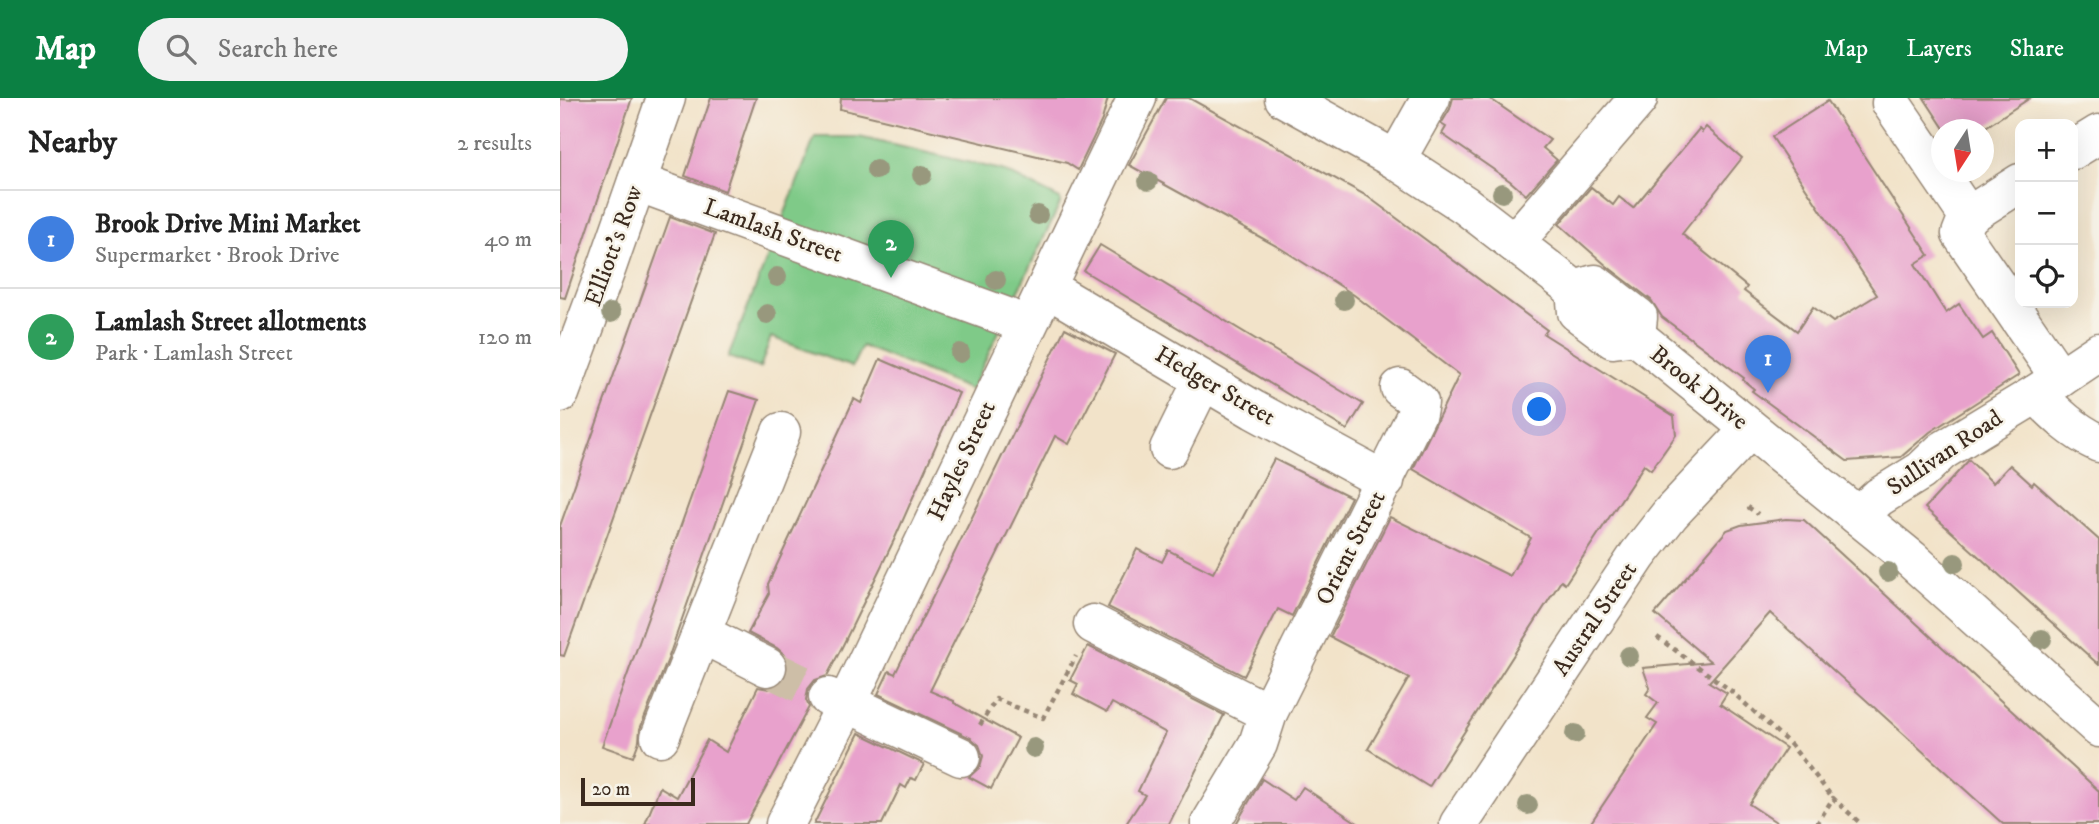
<!DOCTYPE html>
<meta charset="utf-8">
<style>
body{margin:0;font-family:"IM FELL DW Pica",serif;background:#f2f2f2;color:#222}
.controls{position:absolute;right:21px;top:21px;display:grid;overflow:hidden;border-radius:14px;box-shadow:0 7px 28px #0002}
.controls button{width:63px;height:63px;display:grid;place-items:center;padding:0;border:0;border-bottom:2px solid #e0e0e0;background:#fff;color:#222;font:35px sans-serif}
.compass{position:absolute;left:1371px;top:21px;width:63px;height:63px;border-radius:50%;background:#fff;box-shadow:0 7px 28px #0002;rotate:192deg}
.scale{position:absolute;left:21px;bottom:18px;width:114px;box-sizing:border-box;padding-left:7px;border:4px solid #3b2a1e;border-top:0;font-size:19px;line-height:24px;white-space:nowrap;color:#3b2a1e;-webkit-text-stroke:5px #f7f3e8;paint-order:stroke}
.you{position:absolute;left:980px;top:312px;width:24px;height:24px;margin:-18px;border:5px solid #fff;border-radius:50%;background:#1a73e8;box-shadow:0 0 0 10px #1a73e833}
.badge{display:grid;place-items:center;width:46px;height:46px;border-radius:50%;background:#0b8043;color:#fff;font-size:23px;font-weight:700}
.pin{position:absolute;translate:-50% -58px;filter:drop-shadow(0 2px 4px #0008)}
.pin::after{content:'';position:absolute;top:37px;width:24px;height:21px;background:inherit;clip-path:polygon(0 0,100% 0,50% 100%)}
.list{margin:0;padding:0;list-style:none}
h2{display:flex;justify-content:space-between;align-items:center;height:91px;margin:0;padding:0 28px;font-size:30px}
h2 small{font-size:23px;font-weight:400;color:#767676}
.list li{display:grid;grid-template-columns:46px 1fr auto;gap:21px;align-items:center;box-sizing:border-box;height:98px;padding:0 28px;border-top:2px solid #e0e0e0}
.list b{display:block;font-size:26px;white-space:nowrap}
.list p{margin:0;font-size:23px;white-space:nowrap;color:#767676}
.list em{font-size:23px;font-style:normal;color:#767676}
.icon{flex:none;width:38px;height:38px;fill:none;stroke:currentColor;stroke-width:2;stroke-linecap:round;stroke-linejoin:round}
.map{position:relative;flex:none;width:1539px;height:726px;overflow:hidden}
header{display:flex;align-items:center;gap:42px;box-sizing:border-box;height:98px;padding:0 35px;background:#0b8043;color:#fff}
header strong{font-size:33px}
nav{display:flex;gap:38px;margin-inline-start:auto;font-size:24px}
.search{width:490px;height:63px;background:#f2f2f2;display:flex;align-items:center;gap:18px;box-sizing:border-box;padding:0 24px;border-radius:38px;color:#767676;font-size:26px}
main{display:flex}
aside{flex:1;background:#fff}
.map>svg:first-child{display:block}
.green{fill:#7fca88;stroke:#5d7a53;stroke-width:2}
.building{fill:#e8a1cc}
.lines{fill:none;stroke-linecap:round;stroke-linejoin:round}
.minor-tunnel{stroke:#cdbea7;stroke-width:38;stroke-dasharray:38 19;stroke-linecap:butt}
.minor-casing{stroke:#968674;stroke-width:41}
.path{stroke:#968674;stroke-width:4.5;stroke-dasharray:5 5;stroke-linecap:butt}
.minor{stroke:#fff;stroke-width:38}
.tree{fill:#98987d}
.labels{text-anchor:middle;dominant-baseline:central;stroke-width:5;stroke-linejoin:round;paint-order:stroke}
.street-label{font-size:24px;fill:#3b2a1e;stroke:#f7f3e8}
</style>
<header>
<strong>Map</strong>
<div class="search"><svg class="icon" aria-label="search" viewBox="0 0 24 24"><circle cx="10" cy="10" r="6"/><path d="M15 15l6 6"/></svg>Search here</div>
<nav><a>Map</a><a>Layers</a><a>Share</a></nav>
</header>
<main>
<aside>
<h2>Nearby<small>2 results</small></h2>
<ul class="list">
<li><span class="badge" style="background:#3f7fe0">1</span><div><b>Brook Drive Mini Market</b><p>Supermarket · Brook Drive</p></div><em>40 m</em></li>
<li><span class="badge" style="background:#2e9e5b">2</span><div><b>Lamlash Street allotments</b><p>Park · Lamlash Street</p></div><em>120 m</em></li>
</ul>
</aside>
<div class="map">
<svg width="1539" height="726" viewBox="0 0 1539 726">
<rect width="100%" height="100%" fill="#f7f3e8"/>
<filter id="ink" filterUnits="userSpaceOnUse"><feTurbulence type="fractalNoise" baseFrequency=".0143" numOctaves="2"/><feDisplacementMap in="SourceGraphic" scale="14" xChannelSelector="R" yChannelSelector="G"/><feConvolveMatrix kernelMatrix="1 2 1 2 8 2 1 2 1" color-interpolation-filters="sRGB"/></filter>
<filter id="wash" filterUnits="userSpaceOnUse"><feTurbulence type="fractalNoise" baseFrequency=".00686" numOctaves="4" result="noise"/><feDisplacementMap in="SourceGraphic" scale="28" xChannelSelector="R" yChannelSelector="G"/><feGaussianBlur stdDeviation="1.57" result="paint"/><feColorMatrix in="noise" values="0 0 0 0 0 0 0 0 0 0 0 0 0 0 0 0 0 1.4 0 .05"/><feComposite in="paint" operator="in"/></filter>
<g filter="url(#wash)">
<rect width="100%" height="100%" fill="#f2e3c9"/>
<path class="green" d="M255,39H299L442,72L500,101V106L411,292L302,248L292,269L211,239L200,270L168,259Z"/>
<g id="blocks">
<g class="building">
<path d="M11,0H72L5,200L0,199V1L11,2Z"/>
<path d="M151,0H196L165,93L125,78Z"/>
<path d="M281,0H548L542,22L518,72L507,65L280,11Z"/>
<path d="M606,0H629L807,98L987,232L984,236L1114,318L1116,337L1091,372L1084,367L1005,486L1001,483L869,689L808,651L849,580L770,539L830,419L950,478L971,440L853,371L899,277L794,197L771,182L720,150L569,67Z"/>
<path d="M893,0H929L990,42L983,50L997,62L966,97L950,83L882,36L886,29L881,26L890,11Z"/>
<path d="M1364,0H1470L1421,32H1385Z"/>
<path d="M1268,3L1369,157L1355,166L1386,215L1399,206L1423,241L1432,235L1459,277L1370,334L1341,359L1287,363L1192,293L1194,291L1183,282L1184,280L1102,219L1091,202L1048,169L999,126L1031,89L1053,107L1059,99L1073,110L1139,31L1142,34L1146,29L1182,60L1122,136L1187,189L1184,193L1237,233L1253,209L1273,224L1317,197L1212,39Z"/>
<path d="M110,119L155,136L4,558L0,557V428Z"/>
<path d="M540,147L803,306L787,332L524,173Z"/>
<path d="M505,230L555,256L509,346L495,338L370,593L394,603V605L458,640L431,691L409,679L420,669L423,658L419,647L411,640L318,596L329,573L335,576Z"/>
<path d="M320,261L399,295L335,440L282,549L267,578L255,582L248,591L246,602L249,609L186,726H85L100,689L117,699L147,642L166,654L198,589L209,591L218,588L227,578L229,567L225,557L217,550L188,535L209,496L208,486L294,301L301,305Z"/>
<path d="M169,293L199,302L108,561L80,631L79,643L73,659L42,648Z"/>
<path d="M714,361L791,399L732,518L718,511L684,578L548,509L577,451L602,464L608,452L653,475Z"/>
<path d="M1409,362L1433,385L1450,367L1472,387L1474,384L1539,442V567L1365,410Z"/>
<path d="M1226,421L1244,422L1539,693V726H1443L1210,515L1149,584L1167,595L1160,606L1226,650L1189,706L1219,726H1030L1097,626L1087,620L1098,605L1086,596L1090,590L1083,570L1151,564L1095,516L1167,432L1181,427Z"/>
<path d="M528,548L664,617L609,726H566L585,697L578,693L606,635L552,605L547,614L513,596L518,586L510,582Z"/>
<path d="M299,635L364,666L356,682L351,680L346,690L341,687L322,726H254Z"/>
<path d="M702,681L734,702L743,689L799,726H676Z"/>
</g>
</g>
</g>
<g filter="url(#ink)">
<use href="#blocks" fill-opacity="0" stroke="#968674" stroke-width="2"/>
<g class="lines">
<path class="minor-tunnel" d="M207,569L268,599"/>
<g class="minor-casing">
<g id="minor">
<path d="M724,0L836,62L905,107L1015,192"/>
<path d="M1331,5L1408,118L1401,136L1500,280"/>
<path d="M1513,52L1539,36"/>
<path d="M836,62L871,0"/>
<path d="M77,84L447,219L466,229"/>
<path d="M1408,118L1460,85"/>
<path d="M954,145L1078,1"/>
<path d="M487,190L694,312L825,383"/>
<path d="M1015,192L1035,186L1078,219L1076,238"/>
<path d="M1015,192L1017,214L1053,241L1076,238"/>
<path d="M1076,238L1351,461L1539,630"/>
<path d="M0,295L47,169L106,0"/>
<path d="M1476,296C1496,316 1513,333 1539,345"/>
<path d="M609,351L643,282"/>
<path d="M1298,418L1319,399L1361,373L1382,353L1476,296L1539,254"/>
<path d="M533,526L708,615"/>
<path d="M142,536L207,569"/>
<path d="M268,599L300,611L401,659"/>
<path d="M100,639L221,334"/>
<path d="M225,726L287,605L577,0"/>
<path d="M650,726L698,646L708,615L857,315L859,304L840,290"/>
<path d="M899,726L1078,457L1110,416L1190,331"/>
</g>
</g>
<g class="path">
<path d="M1188,409L1198,416"/>
<path d="M1097,539L1170,592L1231,647L1273,700"/>
<path d="M420,627L436,601L483,620L516,558"/>
<path d="M1257,726L1273,700L1301,726"/>
</g>
<use href="#minor" class="minor"/>
</g>
<g class="tree">
<circle cx="316" cy="72" r="10"/>
<circle cx="362" cy="77" r="10"/>
<circle cx="588" cy="83" r="10"/>
<circle cx="942" cy="95" r="10"/>
<circle cx="478" cy="117" r="10"/>
<circle cx="217" cy="179" r="10"/>
<circle cx="436" cy="182" r="10"/>
<circle cx="784" cy="202" r="10"/>
<circle cx="51" cy="215" r="10"/>
<circle cx="207" cy="216" r="10"/>
<circle cx="400" cy="255" r="10"/>
<circle cx="1395" cy="465" r="10"/>
<circle cx="1328" cy="474" r="10"/>
<circle cx="1482" cy="541" r="10"/>
<circle cx="1069" cy="558" r="10"/>
<circle cx="1015" cy="636" r="10"/>
<circle cx="474" cy="650" r="10"/>
<circle cx="968" cy="707" r="10"/>
</g>
</g>
<g class="labels">
<g class="street-label">
<text transform="translate(213 133) rotate(20)">Lamlash Street</text>
<text transform="translate(54 148) rotate(-70)">Elliott's Row</text>
<text transform="translate(655 288) rotate(30)">Hedger Street</text>
<text transform="translate(1139 290) rotate(39)">Brook Drive</text>
<text transform="translate(1385 355) rotate(-34)">Sullivan Road</text>
<text transform="translate(402 363) rotate(-65)">Hayles Street</text>
<text transform="translate(791 450) rotate(-63)">Orient Street</text>
<text transform="translate(1035 521) rotate(-56)">Austral Street</text>
</g>
</g>
</svg>
<div class="controls">
<button>+</button>
<button>−</button>
<button><svg class="icon" aria-label="locate" viewBox="0 0 24 24"><circle cx="12" cy="12" r="6"/><path d="M12 2v4M12 18v4M2 12h4M18 12h4"/></svg></button>
</div>
<svg class="compass" viewBox="-18 -18 36 36"><path d="M0-13l5 13h-10z" fill="#e53935"/><path d="M0 13l5-13h-10z" fill="#767676"/></svg>
<div class="scale">20 m</div>
<div class="you"></div>
<div class="pin badge" style="left:1208px;top:295px;background:#3f7fe0">1</div>
<div class="pin badge" style="left:331px;top:180px;background:#2e9e5b">2</div>
</div>
</main>
